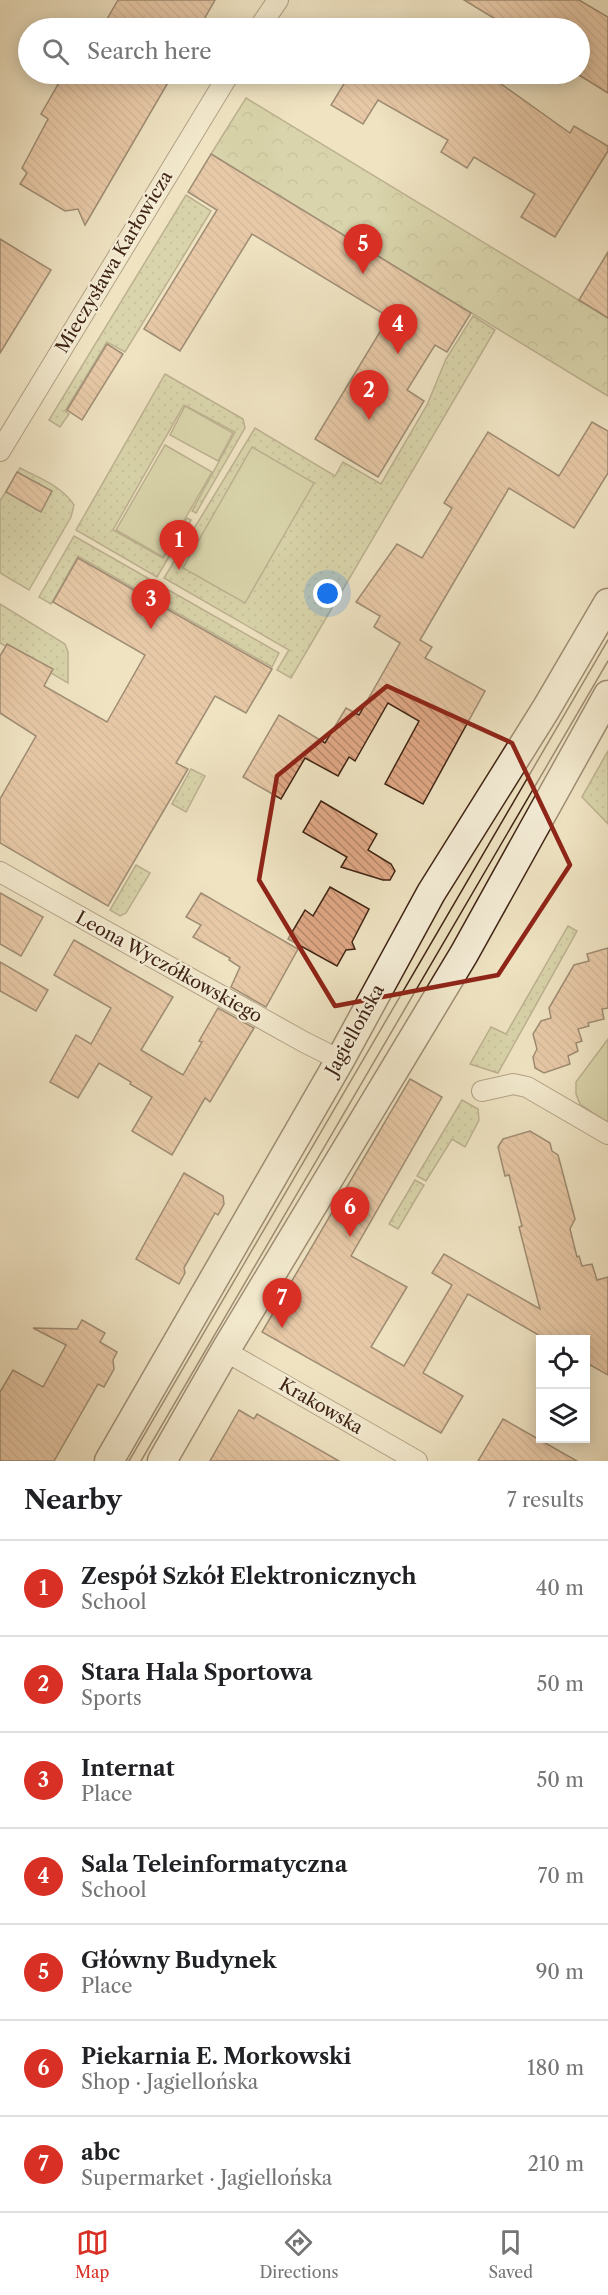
<!DOCTYPE html>
<meta charset="utf-8">
<style>
body{margin:0;font-family:"Libre Caslon Text",serif;background:#f6f6f6;color:#202124}
.controls{position:absolute;right:18px;bottom:18px;display:grid;overflow:hidden;border-radius:0px;box-shadow:0 3px 15px #0003}
.controls button{width:54px;height:54px;display:grid;place-items:center;padding:0;border:0;border-bottom:2px solid #e0e0e0;background:#fff;color:#202124;font:30px sans-serif}
.you{position:absolute;left:328px;top:594px;width:21px;height:21px;margin:-15px;border:4px solid #fff;border-radius:50%;background:#1a73e8;box-shadow:0 0 0 9px #1a73e833}
.badge{display:grid;place-items:center;width:39px;height:39px;border-radius:50%;background:#d93025;color:#fff;font-size:20px;font-weight:700}
.pin{position:absolute;translate:-50% -50px;filter:drop-shadow(0 2px 3px #0008)}
.pin::after{content:'';position:absolute;top:32px;width:21px;height:18px;background:inherit;clip-path:polygon(0 0,100% 0,50% 100%)}
.list{margin:0;padding:0;list-style:none}
h2{display:flex;justify-content:space-between;align-items:center;height:78px;margin:0;padding:0 24px;font-size:26px}
h2 small{font-size:20px;font-weight:400;color:#757577}
.list li{display:grid;grid-template-columns:39px 1fr auto;gap:18px;align-items:center;box-sizing:border-box;height:96px;padding:0 24px;border-top:2px solid #e0e0e0}
.list b{display:block;font-size:22px;white-space:nowrap}
.list p{margin:0;font-size:20px;white-space:nowrap;color:#757577}
.list em{font-size:20px;font-style:normal;color:#757577}
.icon{flex:none;width:33px;height:33px;fill:none;stroke:currentColor;stroke-width:2;stroke-linecap:round;stroke-linejoin:round}
.map{position:relative;flex:none;width:608px;height:1461px;overflow:hidden}
.search{position:absolute;background:#fff;box-shadow:0 3px 15px #0003;left:18px;right:18px;top:18px;height:66px;display:flex;align-items:center;gap:15px;box-sizing:border-box;padding:0 21px;border-radius:33px;color:#757577;font-size:22px}
.sheet{height:750px;background:#fff}
nav{display:flex;justify-content:space-around;align-items:center;box-sizing:border-box;height:84px;border-top:2px solid #e0e0e0;background:#fff;font-size:16px;color:#757577}
nav a{display:grid;justify-items:center;gap:3px}
nav .on{color:#d93025}
.map>svg:first-child{display:block}
.grass{fill:url(#grass-dots);stroke:#807452;stroke-width:1.5}
.forest{fill:url(#forest-crowns);stroke:#807452;stroke-width:1.5}
.garden{fill:#bfc28f;stroke:#807452;stroke-width:1.5}
.building{fill:url(#building-back-hatch);stroke:#402515;stroke-width:1.5}
.lines{fill:none;stroke-linecap:round;stroke-linejoin:round}
.street-casing{stroke:#6c5440;stroke-width:22}
.secondary-casing{stroke:#402515;stroke-width:31}
.street{stroke:#f5edd7;stroke-width:20}
.secondary{stroke:#f5edd7;stroke-width:28}
.tram{stroke:#402515;stroke-width:1.5}
.marked{fill:none;stroke:#8f2418;stroke-width:4.5;stroke-linejoin:round}
.labels{text-anchor:middle;dominant-baseline:central;stroke-width:4.5;stroke-linejoin:round;paint-order:stroke}
.street-label{font-size:18px;fill:#402515;stroke:#f5edd7}
</style>
<div class="map">
<svg width="608" height="1461" viewBox="0 0 608 1461">
<defs>
<pattern id="grass-dots" width="8" height="8" patternUnits="userSpaceOnUse" patternTransform="scale(1.5)"><rect width="8" height="8" fill="#bfc28f"/><path d="M2 2h.1M6 6h.1" fill="none" stroke="#9d9d74" stroke-width="1.8" stroke-linecap="round"/></pattern>
<pattern id="forest-crowns" width="20" height="18" patternUnits="userSpaceOnUse" patternTransform="scale(1.5)"><rect width="20" height="18" fill="#bfc28f"/><path d="M2 6a3 3 0 1 1 6 0M12 15a3 3 0 1 1 6 0" fill="none" stroke="#9d9d74"/></pattern>
<pattern id="building-back-hatch" width="6" height="6" patternUnits="userSpaceOnUse" patternTransform="scale(1.5)"><rect width="6" height="6" fill="#e0a886"/><path d="M-1 5l2 2M0 0l6 6M5-1l2 2" fill="none" stroke="#b7896c"/></pattern>
</defs>
<rect width="100%" height="100%" fill="#efe3c2"/>
<filter id="stains"><feTurbulence type="fractalNoise" baseFrequency=".00333" numOctaves="4"/><feColorMatrix values="0 0 0 0 .2 0 0 0 0 .09 0 0 0 0 .02 0 0 0 .5 -.17"/></filter>
<radialGradient id="worn" r=".72"><stop offset=".6" stop-color="#630" stop-opacity="0"/><stop offset="1" stop-color="#630" stop-opacity=".3"/></radialGradient>
<g class="grass">
<path d="M186,195L211,211L125,352L107,342L65,411L69,414L60,427L49,420Z"/>
<path d="M473,316L495,330L291,678L277,670L289,650L164,578L255,428L335,476L343,462L381,484L427,405L446,359Z"/>
<path d="M165,374L243,419L245,428L196,513L192,511L235,432L184,405L113,530L163,558L187,518L191,520L157,577L76,530Z"/>
<path d="M20,468C39,478 62,486 74,505L71,517L29,590L0,573V501Z"/>
<path d="M74,536L279,653L272,667L78,556L51,604L39,597Z"/>
<path d="M0,604L65,644L68,652V683L0,643Z"/>
<path d="M608,751V824L582,797Z"/>
<path d="M191,769L205,776L186,812L172,804Z"/>
<path d="M136,865L150,873L126,913L120,916L110,910Z"/>
<path d="M568,926L577,931L498,1073L470,1064L491,1027L506,1034Z"/>
<path d="M462,1100L478,1109L479,1120L465,1147L452,1139L426,1181L417,1176Z"/>
<path d="M415,1180L424,1185L398,1229L389,1224Z"/>
</g>
<path class="forest" d="M246,98L608,318V396L211,154Z"/>
<g class="garden">
<path d="M185,406L233,433L218,461L170,435Z"/>
<path d="M165,445L212,472L163,557L116,530Z"/>
<path d="M252,447L314,483L245,603L183,568Z"/>
<path d="M608,1039V1123L580,1104L576,1094V1082Z"/>
</g>
<g class="building">
<path d="M118,0H215L199,28H102Z"/>
<path d="M464,0H579L608,17V93L579,75V28H510Z"/>
<path d="M64,74H173L85,225L78,209L65,211L20,184L27,173L22,168L48,119L41,114Z"/>
<path d="M350,74H487L570,133L574,126L608,146V151L555,237L521,217L535,194L474,157L467,168L441,152L448,140L378,100L363,124L331,105Z"/>
<path d="M211,154L471,313L447,352L435,345L407,390L424,401L378,477L315,439L389,317L252,234L180,351L144,329L217,210L188,192Z"/>
<path d="M0,239L51,270L0,353Z"/>
<path d="M608,252V318L579,300Z"/>
<path d="M107,344L123,354L82,420L67,410Z"/>
<path d="M592,422L608,431V473L574,528L509,488L420,640L432,647L425,658L485,691L423,804L385,784L419,721L388,703L355,761L349,757L338,776L305,758L281,799L243,777L279,715L325,743L346,708L359,715L400,643L374,627L380,616L356,602L397,544L422,558L452,508L444,503L488,432L559,476Z"/>
<path d="M17,472L52,491L41,512L6,492Z"/>
<path d="M78,558L272,669L246,713L215,696L176,763L188,769L108,906L0,843V799L36,736L0,713V656L7,644L53,669L44,686L107,722L145,655L53,602Z"/>
<path d="M321,801L377,834L368,850L391,864L395,871L390,880H383L341,867L347,857L303,832Z"/>
<path d="M330,887L369,909L352,942L355,949L346,950L337,966L288,939L305,910L313,916Z"/>
<path d="M0,893L43,917L21,956L0,944Z"/>
<path d="M201,893L298,949L266,1007L231,987L240,967L229,960L230,958L193,937L201,925L186,917Z"/>
<path d="M74,940L173,997L141,1050L183,1075L202,1042L199,1041L218,1008L254,1028L210,1102L205,1098L172,1155L132,1131L152,1097L130,1084L131,1082L99,1063L78,1098L50,1082L76,1035L91,1044L111,1008L54,975Z"/>
<path d="M608,948V1008L602,1009L604,1019L588,1023L589,1026L578,1029L582,1041L576,1043L578,1051L568,1056L570,1064L544,1073L535,1068L533,1057L537,1049L533,1034L541,1021L551,1018L549,1008L574,965L589,961L587,954Z"/>
<path d="M0,962L48,990L36,1011L0,991Z"/>
<path d="M410,1079L442,1097L351,1256L407,1287L371,1347L404,1366L452,1285L432,1273L444,1254L540,1309L519,1227L522,1226L509,1175L505,1176L498,1147L503,1139L530,1131L550,1143L552,1151L558,1155L575,1219L570,1229L577,1257L579,1256L582,1266L592,1264L597,1280L608,1277V1375L585,1362V1340H547L468,1294L423,1373L463,1396L441,1433L262,1332Z"/>
<path d="M184,1173L223,1196L224,1204L218,1215L215,1213L184,1268L185,1273L179,1284L136,1259Z"/>
<path d="M82,1320L105,1333L100,1342L117,1352L113,1360L114,1369L104,1387L98,1384L54,1461H0V1392L13,1370L43,1387L66,1345L33,1328L77,1329Z"/>
<path d="M239,1410L254,1419L257,1414L339,1461H210Z"/>
<path d="M503,1419L577,1461H478Z"/>
</g>
<g class="lines">
<g class="street-casing">
<g id="street">
<path d="M259,28L278,0"/>
<path d="M0,451L229,74"/>
<path d="M0,872L304,1042L340,1060"/>
<path d="M482,1091L513,1084L527,1087L608,1134"/>
<path d="M225,1351L417,1461"/>
</g>
</g>
<g class="secondary-casing">
<g id="secondary">
<path d="M109,1461L340,1060L431,893L546,709L608,603"/>
<path d="M162,1461L225,1351L464,954L608,695"/>
</g>
</g>
<use href="#street" class="street"/>
<use href="#secondary" class="secondary"/>
<g class="tram">
<path d="M129,1461L608,640"/>
<path d="M141,1461L608,661"/>
</g>
</g>
<path d="M0 0H608V1461H0ZM387,686L512,743L570,865L498,975L335,1006L259,880L277,776Z" fill="#efe3c2" fill-opacity=".55" fill-rule="evenodd"/>
<path class="marked" d="M387,686L512,743L570,865L498,975L335,1006L259,880L277,776Z"/>
<g class="labels">
<g class="street-label">
<text transform="translate(114 262) rotate(-59)">Mieczysława Karłowicza</text>
<text transform="translate(169 967) rotate(29)">Leona Wyczółkowskiego</text>
<text transform="translate(355 1030) rotate(-61)">Jagiellońska</text>
<text transform="translate(321 1406) rotate(30)">Krakowska</text>
</g>
</g>
<rect width="100%" height="100%" filter="url(#stains)"/>
<rect width="100%" height="100%" fill="url(#worn)"/>
</svg>
<div class="controls">
<button><svg class="icon" aria-label="locate" viewBox="0 0 24 24"><circle cx="12" cy="12" r="6"/><path d="M12 2v4M12 18v4M2 12h4M18 12h4"/></svg></button>
<button><svg class="icon" aria-label="layers" viewBox="0 0 24 24"><path d="M12 4l9 5-9 5-9-5zM3 14l9 5 9-5"/></svg></button>
</div>
<div class="you"></div>
<div class="pin badge" style="left:179px;top:570px">1</div>
<div class="pin badge" style="left:369px;top:420px">2</div>
<div class="pin badge" style="left:151px;top:629px">3</div>
<div class="pin badge" style="left:398px;top:354px">4</div>
<div class="pin badge" style="left:363px;top:274px">5</div>
<div class="pin badge" style="left:350px;top:1237px">6</div>
<div class="pin badge" style="left:282px;top:1328px">7</div>
<div class="search"><svg class="icon" aria-label="search" viewBox="0 0 24 24"><circle cx="10" cy="10" r="6"/><path d="M15 15l6 6"/></svg>Search here</div>
</div>
<section class="sheet">
<h2>Nearby<small>7 results</small></h2>
<ul class="list">
<li><span class="badge">1</span><div><b>Zespół Szkół Elektronicznych</b><p>School</p></div><em>40 m</em></li>
<li><span class="badge">2</span><div><b>Stara Hala Sportowa</b><p>Sports</p></div><em>50 m</em></li>
<li><span class="badge">3</span><div><b>Internat</b><p>Place</p></div><em>50 m</em></li>
<li><span class="badge">4</span><div><b>Sala Teleinformatyczna</b><p>School</p></div><em>70 m</em></li>
<li><span class="badge">5</span><div><b>Główny Budynek</b><p>Place</p></div><em>90 m</em></li>
<li><span class="badge">6</span><div><b>Piekarnia E. Morkowski</b><p>Shop · Jagiellońska</p></div><em>180 m</em></li>
<li><span class="badge">7</span><div><b>abc</b><p>Supermarket · Jagiellońska</p></div><em>210 m</em></li>
</ul>
</section>
<nav>
<a class="on"><svg class="icon" aria-label="map" viewBox="0 0 24 24"><path d="M3 6l6-2 6 2 6-2v14l-6 2-6-2-6 2zM9 4v14M15 6v14"/></svg>Map</a>
<a><svg class="icon" aria-label="directions" viewBox="0 0 24 24"><path d="M12 3l9 9-9 9-9-9zM9 14v-3h6M13 9l2 2-2 2"/></svg>Directions</a>
<a><svg class="icon" aria-label="saved" viewBox="0 0 24 24"><path d="M7 4h10v16l-5-4-5 4z"/></svg>Saved</a>
</nav>
